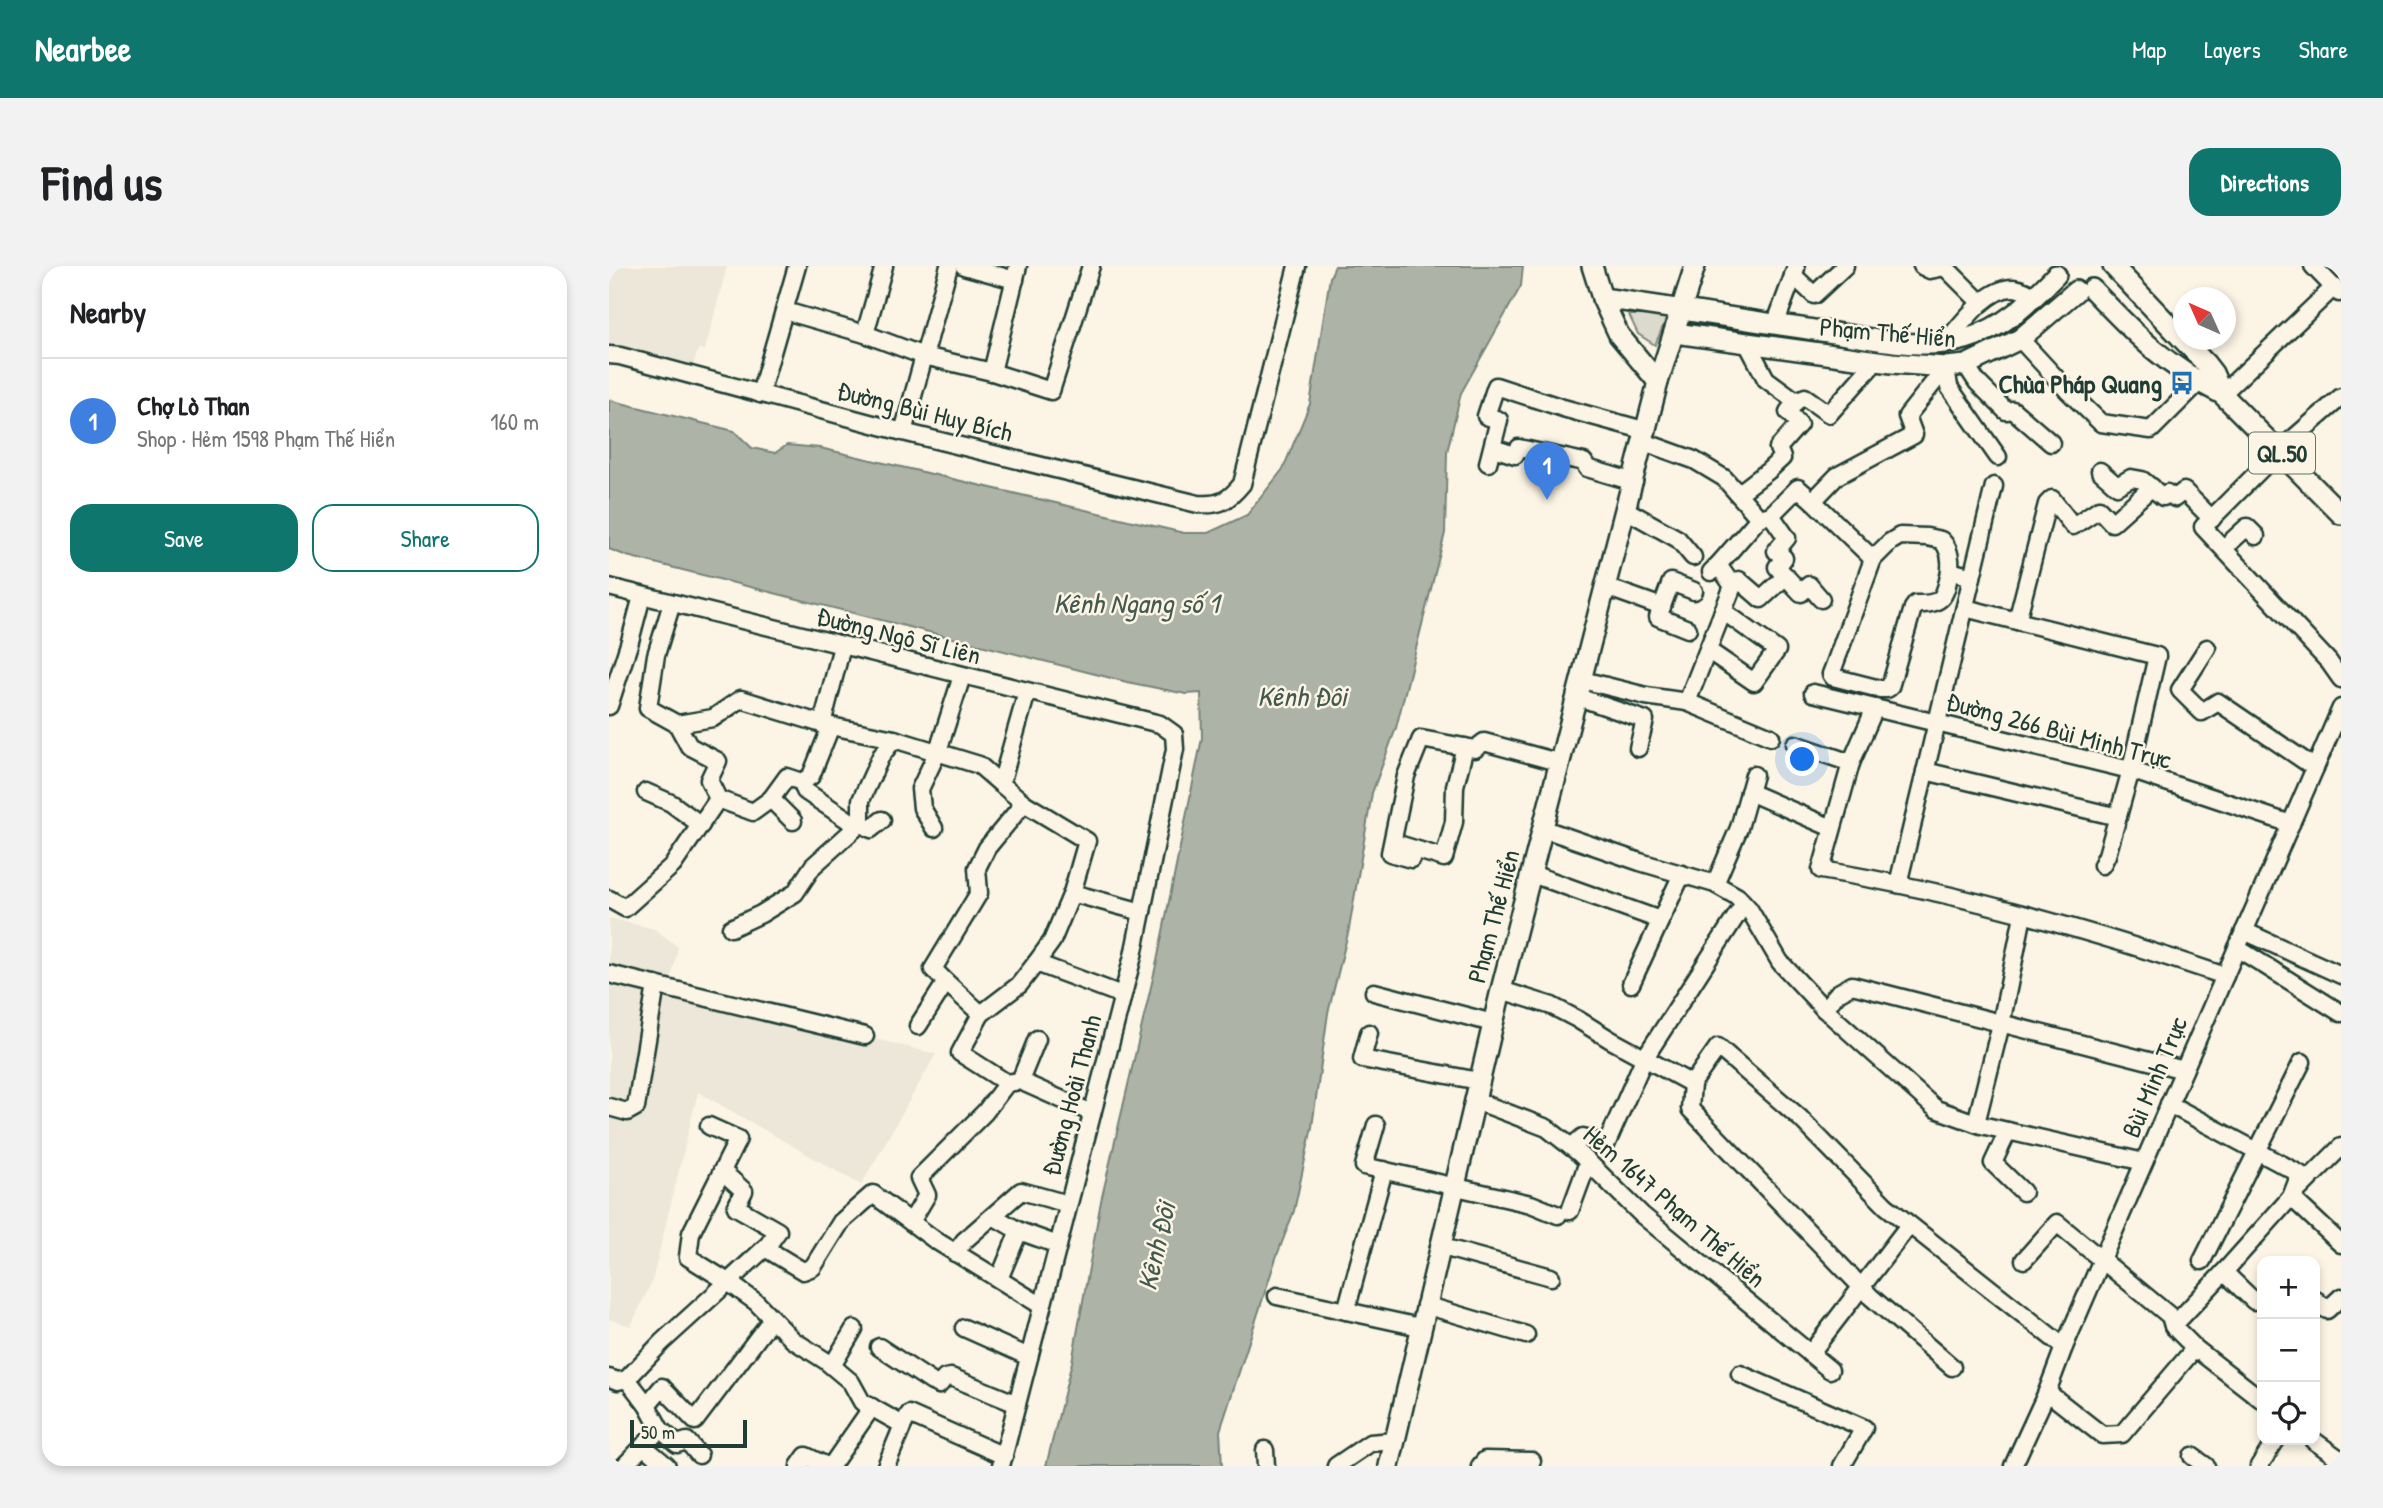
<!DOCTYPE html>
<meta charset="utf-8">
<style>
body{margin:0;font-family:"Patrick Hand",sans-serif;background:#f2f2f2;color:#202124}
.controls{position:absolute;right:21px;bottom:21px;display:grid;overflow:hidden;border-radius:14px;box-shadow:0 4px 10px #0003}
.controls button{width:63px;height:63px;display:grid;place-items:center;padding:0;border:0;border-bottom:2px solid #e0e0e0;background:#fff;color:#202124;font:35px sans-serif}
.compass{position:absolute;left:1564px;top:21px;width:63px;height:63px;border-radius:50%;background:#fff;box-shadow:0 4px 10px #0003;rotate:315deg}
.scale{position:absolute;left:21px;bottom:18px;width:117px;box-sizing:border-box;padding-left:7px;border:4px solid #1f3d34;border-top:0;font-size:19px;line-height:24px;white-space:nowrap;color:#1f3d34;-webkit-text-stroke:5px #fcf5e5;paint-order:stroke}
.you{position:absolute;left:1194px;top:494px;width:24px;height:24px;margin:-18px;border:5px solid #fff;border-radius:50%;background:#1a73e8;box-shadow:0 0 0 10px #1a73e833}
.badge{display:grid;place-items:center;width:46px;height:46px;border-radius:50%;background:#0f766e;color:#fff;font-size:23px;font-weight:700}
.pin{position:absolute;translate:-50% -58px;filter:drop-shadow(0 2px 4px #0008)}
.pin::after{content:'';position:absolute;top:37px;width:24px;height:21px;background:inherit;clip-path:polygon(0 0,100% 0,50% 100%)}
.list{margin:0;padding:0;list-style:none}
h2{display:flex;justify-content:space-between;align-items:center;height:91px;margin:0;padding:0 28px;font-size:30px}
h2 small{font-size:23px;font-weight:400;color:#757577}
.list li{display:grid;grid-template-columns:46px 1fr auto;gap:21px;align-items:center;box-sizing:border-box;height:126px;padding:0 28px;border-top:2px solid #e0e0e0}
.list b{display:block;font-size:26px;white-space:nowrap}
.list p{margin:0;font-size:23px;white-space:nowrap;color:#757577}
.list em{font-size:23px;font-style:normal;color:#757577}
.actions{display:flex;gap:14px;padding:21px 28px}
.actions a{flex:1;padding:16px 0;border:2px solid #0f766e;border-radius:21px;text-align:center;font-size:24px;color:#0f766e}
.actions .main{background:#0f766e;color:#fff}
.icon{flex:none;width:38px;height:38px;fill:none;stroke:currentColor;stroke-width:2;stroke-linecap:round;stroke-linejoin:round}
.map{position:relative;flex:none;width:1732px;height:1200px;overflow:hidden;border-radius:21px}
header{display:flex;align-items:center;gap:42px;box-sizing:border-box;height:98px;padding:0 35px;background:#0f766e;color:#fff}
header strong{font-size:33px}
nav{display:flex;gap:38px;margin-inline-start:auto;font-size:24px}
.intro{display:flex;align-items:center;justify-content:space-between;box-sizing:border-box;height:168px;padding:0 42px}
h1{margin:0;font-size:49px}
.button{padding:18px 32px;border-radius:21px;background:#0f766e;color:#fff;font-size:24px;font-weight:700}
main{display:flex;gap:42px;padding:0 42px}
aside{flex:1;background:#fff;border-radius:21px;box-shadow:0 4px 10px #0003}
.map>svg:first-child{display:block}
.built{fill:#ece7d8}
.green{fill:#dcdacc;stroke:#7e8c80;stroke-width:2}
.water{fill:#aeb3a7;stroke:#758479;stroke-width:2}
.lines{fill:none;stroke-linecap:round;stroke-linejoin:round}
.minor-casing{stroke:#1f3d34;stroke-width:21}
.major-casing{stroke:#1f3d34;stroke-width:24}
.minor{stroke:#fcf5e5;stroke-width:16}
.major{stroke:#fcf5e5;stroke-width:19}
.labels{text-anchor:middle;dominant-baseline:central;stroke-width:5;stroke-linejoin:round;paint-order:stroke}
.shield{fill:#fcf5e5;stroke:#617469;stroke-width:2}
.shield-label{font-size:24px;font-weight:bold;fill:#1f3d34}
.street-label{font-size:26px;fill:#1f3d34;stroke:#fcf5e5}
.poi-label{font-size:26px;font-weight:bold;fill:#1f3d34;stroke:#fcf5e5;text-anchor:end}
.water-label{font-size:28px;font-style:italic;fill:#435a51;stroke:#fcf5e5}
</style>
<header>
<strong>Nearbee</strong>
<nav><a>Map</a><a>Layers</a><a>Share</a></nav>
</header>
<div class="intro"><h1>Find us</h1><a class="button">Directions</a></div>
<main>
<aside>
<h2>Nearby<small></small></h2>
<ul class="list">
<li><span class="badge" style="background:#3f7fe0">1</span><div><b>Chợ Lò Than</b><p>Shop · Hẻm 1598 Phạm Thế Hiển</p></div><em>160 m</em></li>
</ul>
<div class="actions"><a class="main">Save</a><a>Share</a></div>
</aside>
<div class="map">
<svg width="1732" height="1200" viewBox="0 0 1732 1200">
<rect width="100%" height="100%" fill="#fcf5e5"/>
<filter id="ink" filterUnits="userSpaceOnUse"><feTurbulence type="fractalNoise" baseFrequency=".0143" numOctaves="2"/><feDisplacementMap in="SourceGraphic" scale="14" xChannelSelector="R" yChannelSelector="G"/><feConvolveMatrix kernelMatrix="1 2 1 2 8 2 1 2 1" color-interpolation-filters="sRGB"/></filter>
<g filter="url(#ink)">
<g class="built">
<path d="M0,0H118L96,84L89,83L83,104L0,81Z"/>
<path d="M0,652L46,663L69,681L60,723L327,788L252,919L89,826L43,1015L22,1060L0,1053Z"/>
</g>
<path class="green" d="M1020,49H1059L1046,79L1029,68Z"/>
<path class="water" d="M726,0H914L912,20L852,127L838,186L836,267L787,462L763,527L740,663L719,747L703,861L685,945L667,992L611,1165L613,1200H437L463,1096L492,935L548,695L593,472L592,427L577,428L518,416L18,290L0,283V134L125,165L143,182L166,187L178,179L211,182L575,267H599L638,249L674,203L701,138L721,11Z"/>
<g class="lines">
<g class="minor-casing">
<g id="minor">
<path d="M355,0L406,14"/>
<path d="M1313,0L1321,4L1336,1L1371,36"/>
<path d="M1704,0L1730,27"/>
<path d="M1184,9L1205,29L1236,0"/>
<path d="M176,45L256,68L315,90L383,106L442,125L482,0"/>
<path d="M1166,59L1187,2"/>
<path d="M256,68L275,0"/>
<path d="M1411,73L1459,125L1492,157L1542,164L1590,116"/>
<path d="M1138,77L1157,113L1187,135"/>
<path d="M1336,77C1352,59 1377,22 1404,22C1412,22 1419,27 1425,30"/>
<path d="M0,89L11,90L294,166L589,238C611,240 620,234 633,218L688,0"/>
<path d="M1357,99L1368,116L1397,145L1404,144L1442,177"/>
<path d="M1337,101L1340,121L1389,191"/>
<path d="M383,106L409,0"/>
<path d="M151,128L188,0"/>
<path d="M1613,128L1725,21"/>
<path d="M1732,131L1671,184L1594,261L1720,396L1732,413"/>
<path d="M294,166L340,0"/>
<path d="M1035,176L1085,194L1115,212L1150,252"/>
<path d="M884,182L906,189L910,182L975,196L978,202L1025,216"/>
<path d="M879,197L890,154L877,150L887,120L954,142L1038,165"/>
<path d="M1491,205L1508,220L1522,212L1533,214L1554,231L1558,227L1566,232L1575,225L1603,253"/>
<path d="M1129,228L1159,205L1173,192L1169,182L1190,158L1179,146L1187,135L1196,131L1220,148L1267,95"/>
<path d="M1204,235L1264,293"/>
<path d="M1017,244L1069,273L1084,291"/>
<path d="M1162,249L1178,272L1167,285L1175,292L1168,301L1192,327L1200,319L1212,333"/>
<path d="M1150,252L1162,249L1189,222L1204,235L1228,210L1305,169L1298,150L1337,101"/>
<path d="M1615,282L1638,261L1647,270"/>
<path d="M1109,299L1150,252"/>
<path d="M1341,305C1336,330 1335,339 1307,338L1304,342L1281,421L1278,423H1271L1224,411L1222,408L1224,403L1264,293L1281,276L1291,270L1318,271L1332,274C1341,282 1342,294 1341,305L1363,311"/>
<path d="M1124,320L1130,314L1152,333L1177,310"/>
<path d="M0,321L551,458L565,468L566,483L524,690L392,1200"/>
<path d="M997,321L1053,341"/>
<path d="M1356,342L1548,390L1520,511L1498,589L1493,599"/>
<path d="M1408,355L1438,238L1443,233L1464,260L1490,243L1503,257L1543,221"/>
<path d="M1079,363L1049,351L1062,316L1085,325"/>
<path d="M1598,382L1571,424L1593,446L1609,436L1706,502"/>
<path d="M1100,385L1145,416L1168,384L1114,345"/>
<path d="M973,414L1037,430L1078,436L1162,471"/>
<path d="M1204,427L1521,504L1682,558"/>
<path d="M969,431L1036,454L1029,482"/>
<path d="M1078,436L1124,320L1109,299L1102,306"/>
<path d="M0,440L21,375L33,330"/>
<path d="M68,458L104,452L132,433L213,458"/>
<path d="M285,473L370,499L392,518"/>
<path d="M1186,478L1242,497L1266,442"/>
<path d="M1242,497L1212,604C1349,626 1484,665 1616,710"/>
<path d="M1316,505L1509,551"/>
<path d="M193,516L196,525L248,560"/>
<path d="M37,526L62,537L92,559"/>
<path d="M1140,526L1223,562"/>
<path d="M109,533L144,546L162,533L178,511L193,516L202,510L222,460L213,458L233,380"/>
<path d="M162,533L184,555"/>
<path d="M415,537L478,575L463,627"/>
<path d="M252,557L262,563L273,554"/>
<path d="M325,562L313,542L311,523L329,485L353,410"/>
<path d="M935,563L1031,596L1106,618L1129,631L1140,643L1171,696L1215,743L1327,843L1372,859L1535,896"/>
<path d="M789,578L835,592L845,556L846,520L856,481"/>
<path d="M802,593L781,587L797,510L812,473L866,483L875,476L952,497"/>
<path d="M923,608L1051,654"/>
<path d="M1106,618L1130,562L1145,509"/>
<path d="M1289,618L1385,220"/>
<path d="M0,633L16,642L64,599L109,533L100,514L109,495L80,480L68,458L39,442L47,389L63,337"/>
<path d="M122,662L152,648L186,627L204,600L252,557V534L272,490L285,473L222,460"/>
<path d="M1635,665L1732,709"/>
<path d="M1628,682L1732,747"/>
<path d="M427,697L443,675L463,627L533,646"/>
<path d="M0,708L256,770"/>
<path d="M337,716L324,703L370,627L368,602L378,582L415,537L392,518L418,426"/>
<path d="M1022,718L1073,608"/>
<path d="M892,724L943,740L968,753L1002,774L1083,818"/>
<path d="M765,726L884,757"/>
<path d="M1215,743L1229,727L1243,719L1575,804"/>
<path d="M309,760L337,716L372,748"/>
<path d="M760,767L753,793L870,815"/>
<path d="M411,815L428,773"/>
<path d="M865,834L938,862L971,888L1033,949L1221,1104"/>
<path d="M1560,838L1691,908L1682,931L1732,978"/>
<path d="M0,841L18,846L27,841L47,719"/>
<path d="M483,847L411,815L398,817L351,787L372,748L410,719L427,697L513,729"/>
<path d="M1367,857L1392,758L1414,649"/>
<path d="M767,859L755,900L922,938L949,949"/>
<path d="M1399,865L1384,897L1414,926"/>
<path d="M962,881L974,871L997,879L1035,793L1135,638"/>
<path d="M113,905L135,925L127,941L169,965L159,979L119,1016L147,1036L184,1074L217,1095L242,1116L253,1136L294,1159L300,1148L395,1190"/>
<path d="M961,945L979,896"/>
<path d="M384,950L410,965L449,979"/>
<path d="M302,956L318,929L310,912L376,846L398,817"/>
<path d="M830,980L942,1011"/>
<path d="M156,982L194,1005L204,1001L232,956L264,928L326,974L433,1040"/>
<path d="M346,987L355,975L412,925L459,938"/>
<path d="M1415,994L1448,957L1561,1050L1564,1060L1586,1082L1653,1134"/>
<path d="M1593,995L1693,796"/>
<path d="M1615,1006L1682,931L1732,881"/>
<path d="M390,1013L410,965"/>
<path d="M668,1030L811,1061"/>
<path d="M1707,1034L1718,1044L1732,1031"/>
<path d="M816,1039L917,1069"/>
<path d="M737,1045L775,904"/>
<path d="M1564,1060L1615,1006L1645,1035"/>
<path d="M355,1062L420,1091"/>
<path d="M270,1081L323,1116L330,1119L336,1112L342,1111L408,1138"/>
<path d="M1201,1088L1300,959"/>
<path d="M223,1100L245,1063"/>
<path d="M1343,1101L1262,1031L1081,843L1083,818L1109,781L1191,852L1277,940L1455,1081"/>
<path d="M1131,1108L1255,1162L1233,1200"/>
<path d="M0,1112L9,1115L18,1113L53,1076L119,1016L79,991L82,967L129,873L100,860"/>
<path d="M18,1113L38,1139"/>
<path d="M1438,1126L1493,1169L1513,1168L1586,1082"/>
<path d="M1704,1174L1732,1194"/>
<path d="M34,1180L58,1200"/>
<path d="M656,1184L657,1200"/>
<path d="M90,1189L78,1175L68,1178L51,1163L38,1139L53,1121L86,1155L163,1053"/>
<path d="M1583,1190L1597,1200"/>
<path d="M15,1200L51,1163"/>
<path d="M190,1200L197,1190L218,1200"/>
<path d="M222,1200L263,1141"/>
<path d="M277,1200L294,1159"/>
<path d="M727,1200L761,1177L785,1175"/>
<path d="M871,1200L876,1194L923,1195"/>
<path d="M1404,1200L1438,1126L1455,1081L1732,442"/>
<path d="M1650,1200L1667,1174"/>
</g>
</g>
<g class="major-casing">
<g id="major">
<path d="M983,0L993,32L1010,69L1049,116"/>
<path d="M1504,0L1597,98L1604,107L1613,128"/>
<path d="M1483,23C1526,68 1556,100 1613,128L1732,248"/>
<path d="M993,32C1071,43 1148,56 1225,67C1267,73 1316,85 1357,73C1395,62 1421,36 1447,9"/>
<path d="M1066,67L1283,97L1337,101L1357,99L1411,73L1467,25"/>
<path d="M780,1200L892,724L1049,116L1086,0"/>
</g>
</g>
<use href="#minor" class="minor"/>
<use href="#major" class="major"/>
</g>
</g>
<defs>
<g id="bus-bare" transform="scale(1.89)"><path d="M-5-6H5V4H4V6H2V4H-2V6H-4V4H-5ZM-3.5-4V0h7V-4ZM-3.5 1.2v1.5H-2V1.2ZM2 1.2v1.5H3.5V1.2Z" fill="#1f6fb2" stroke="#fcf5e5" stroke-width="2.5" paint-order="stroke"/></g>
</defs>
<g fill-rule="evenodd">
<use href="#bus-bare" x="1573" y="117"/>
</g>
<g class="labels">
<rect class="shield" x="1640" y="166.5" width="66" height="41" rx="5"/>
<g class="shield-label">
<text x="1673" y="187">QL.50</text>
</g>
<g class="street-label">
<text transform="translate(1279 66) rotate(5)">Phạm Thế Hiển</text>
<text transform="translate(316 145) rotate(14)">Đường Bùi Huy Bích</text>
<text transform="translate(290 369) rotate(14)">Đường Ngô Sĩ Liên</text>
<text transform="translate(1450 464) rotate(15)">Đường 266 Bùi Minh Trực</text>
<text transform="translate(884 650) rotate(-75)">Phạm Thế Hiển</text>
<text transform="translate(1545 811) rotate(-67)">Bùi Minh Trực</text>
<text transform="translate(462 829) rotate(-75)">Đường Hoài Thanh</text>
<text transform="translate(1066 940) rotate(41)">Hẻm 1647 Phạm Thế Hiển</text>
</g>
<g class="poi-label">
<text x="1553" y="117">Chùa Pháp Quang</text>
</g>
<g class="water-label">
<text x="527" y="337">Kênh Ngang số 1</text>
<text x="693" y="430">Kênh Đôi</text>
<text transform="translate(547 980) rotate(-77)">Kênh Đôi</text>
</g>
</g>
</svg>
<div class="controls">
<button>+</button>
<button>−</button>
<button><svg class="icon" aria-label="locate" viewBox="0 0 24 24"><circle cx="12" cy="12" r="6"/><path d="M12 2v4M12 18v4M2 12h4M18 12h4"/></svg></button>
</div>
<svg class="compass" viewBox="-18 -18 36 36"><path d="M0-13l5 13h-10z" fill="#e53935"/><path d="M0 13l5-13h-10z" fill="#757577"/></svg>
<div class="scale">50 m</div>
<div class="you"></div>
<div class="pin badge" style="left:938px;top:234px;background:#3f7fe0">1</div>
</div>
</main>
